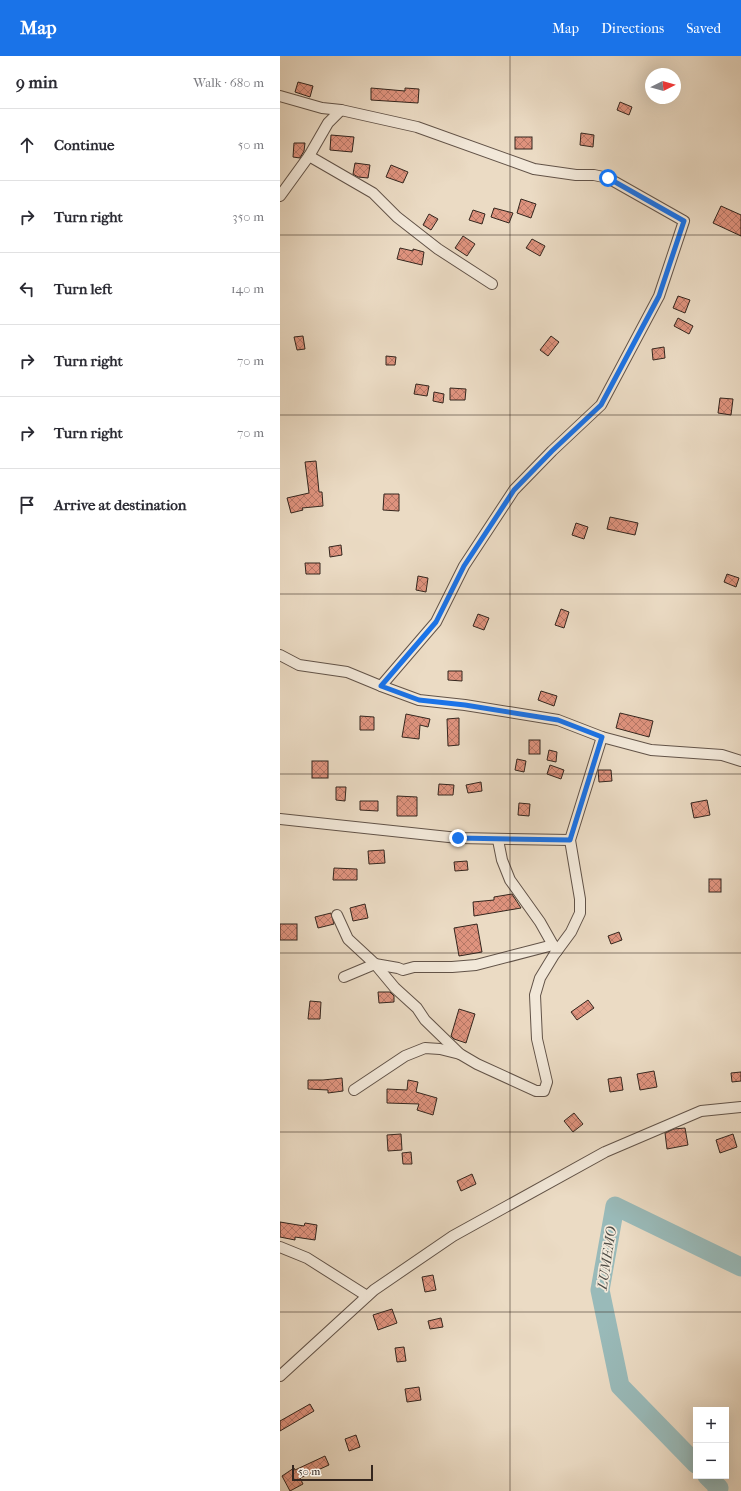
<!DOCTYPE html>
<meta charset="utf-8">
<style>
body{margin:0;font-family:"IM FELL French Canon",serif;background:#f7f7f7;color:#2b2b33}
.controls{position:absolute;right:12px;bottom:12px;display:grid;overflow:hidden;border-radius:0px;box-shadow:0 4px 16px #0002}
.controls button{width:36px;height:36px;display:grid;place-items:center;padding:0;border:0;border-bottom:1px solid #e1e1e2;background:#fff;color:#2b2b33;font:20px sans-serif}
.compass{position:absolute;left:365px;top:12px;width:36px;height:36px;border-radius:50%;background:#fff;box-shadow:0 4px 16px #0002;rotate:85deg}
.scale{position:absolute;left:12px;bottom:10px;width:81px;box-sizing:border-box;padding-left:4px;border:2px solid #34261e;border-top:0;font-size:11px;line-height:14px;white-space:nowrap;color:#34261e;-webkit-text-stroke:3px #f2e8d9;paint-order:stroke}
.stop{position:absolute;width:12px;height:12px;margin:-9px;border:3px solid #1a73e8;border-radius:50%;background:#fff}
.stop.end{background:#1a73e8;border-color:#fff;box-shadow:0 1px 4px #0008}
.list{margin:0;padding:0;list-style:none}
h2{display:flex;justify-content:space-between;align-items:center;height:52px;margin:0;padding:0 16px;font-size:17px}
h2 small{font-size:13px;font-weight:400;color:#7c7c81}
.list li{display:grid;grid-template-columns:26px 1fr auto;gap:12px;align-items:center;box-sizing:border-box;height:72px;padding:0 16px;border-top:1px solid #e1e1e2}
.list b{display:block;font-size:15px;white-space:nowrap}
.list em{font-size:13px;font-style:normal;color:#7c7c81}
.icon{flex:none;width:22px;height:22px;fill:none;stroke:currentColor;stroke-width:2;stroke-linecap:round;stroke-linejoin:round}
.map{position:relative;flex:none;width:461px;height:1435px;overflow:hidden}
header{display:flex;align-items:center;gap:24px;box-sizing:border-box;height:56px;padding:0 20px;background:#1a73e8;color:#fff}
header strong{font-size:19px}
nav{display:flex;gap:22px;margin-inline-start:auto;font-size:14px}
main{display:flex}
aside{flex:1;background:#fff}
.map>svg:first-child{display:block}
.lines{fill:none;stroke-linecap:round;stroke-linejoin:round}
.river{stroke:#99bab9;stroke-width:19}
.building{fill:url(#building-cross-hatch);stroke:#34261e}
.street-casing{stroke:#625348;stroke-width:12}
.street{stroke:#f2e8d9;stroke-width:10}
.route{stroke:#1a73e8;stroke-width:5}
.grid{fill:none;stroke:#34261e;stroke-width:1;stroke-opacity:0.55}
.labels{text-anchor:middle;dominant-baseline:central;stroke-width:3.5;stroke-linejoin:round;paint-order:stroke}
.water-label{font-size:14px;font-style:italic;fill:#4d4b45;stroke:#f2e8d9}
</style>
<header>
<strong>Map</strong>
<nav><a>Map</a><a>Directions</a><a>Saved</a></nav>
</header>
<main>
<aside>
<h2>9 min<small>Walk · 680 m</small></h2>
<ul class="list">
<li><svg class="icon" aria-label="ahead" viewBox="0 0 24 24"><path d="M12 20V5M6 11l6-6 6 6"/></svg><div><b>Continue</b></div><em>50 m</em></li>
<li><svg class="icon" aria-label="right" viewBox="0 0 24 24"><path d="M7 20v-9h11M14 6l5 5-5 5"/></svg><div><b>Turn right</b></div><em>350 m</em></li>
<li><svg class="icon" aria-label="left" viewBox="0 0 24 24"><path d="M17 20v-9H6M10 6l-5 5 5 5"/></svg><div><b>Turn left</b></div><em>140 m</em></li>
<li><svg class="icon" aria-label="right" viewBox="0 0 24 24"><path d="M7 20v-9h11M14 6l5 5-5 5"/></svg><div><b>Turn right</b></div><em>70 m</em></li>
<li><svg class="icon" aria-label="right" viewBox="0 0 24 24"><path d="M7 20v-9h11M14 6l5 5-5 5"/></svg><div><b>Turn right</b></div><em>70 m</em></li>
<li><svg class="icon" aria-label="arrive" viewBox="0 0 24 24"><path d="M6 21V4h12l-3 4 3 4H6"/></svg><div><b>Arrive at destination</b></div></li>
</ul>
</aside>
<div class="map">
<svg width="461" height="1435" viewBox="0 0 461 1435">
<defs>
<pattern id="building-cross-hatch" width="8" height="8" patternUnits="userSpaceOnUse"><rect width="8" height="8" fill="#df937e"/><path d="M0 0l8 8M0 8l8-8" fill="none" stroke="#b67867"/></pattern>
</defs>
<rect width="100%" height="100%" fill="#ebdbc4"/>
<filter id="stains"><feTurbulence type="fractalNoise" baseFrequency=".005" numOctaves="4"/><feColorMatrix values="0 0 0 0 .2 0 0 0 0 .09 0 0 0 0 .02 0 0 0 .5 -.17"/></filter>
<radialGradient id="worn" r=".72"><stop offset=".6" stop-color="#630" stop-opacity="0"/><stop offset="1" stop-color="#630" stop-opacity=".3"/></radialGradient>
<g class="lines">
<g class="river">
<path d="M416,1408L340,1330L320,1234L335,1150L461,1211"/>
<path d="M427,1420L439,1432L437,1435"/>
</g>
</g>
<g class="building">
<path d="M18,26L33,30L30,41L15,36Z"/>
<path d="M91,32L125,35V32L139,33L138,47L91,44Z"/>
<path d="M340,46L352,51L349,59L337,54Z"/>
<path d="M301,77L314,79L313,91L300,89Z"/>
<path d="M51,79L74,81L72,96L50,94Z"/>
<rect x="235" y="81" width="17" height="12"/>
<path d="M14,87H25L24,95L20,102L13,101Z"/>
<path d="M75,107L90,109L88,122L78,121L73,118Z"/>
<path d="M111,109L128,116L123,127L106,121Z"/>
<path d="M241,143L256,148L251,162L237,157Z"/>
<path d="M441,150L461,159V180L433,167Z"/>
<path d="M214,152L233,157L229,167L211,161Z"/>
<path d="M193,154L205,158L202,168L189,164Z"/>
<path d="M149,158L158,163L151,174L143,169Z"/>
<path d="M183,180L195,188L187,200L175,192Z"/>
<path d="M252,183L265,190L260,200L246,192Z"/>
<path d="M120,192L133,195V193L144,196L142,209L117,203Z"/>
<path d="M398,240L410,244L405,257L393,252Z"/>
<path d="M398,262L413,270L409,278L394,270Z"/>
<path d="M23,280L25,293L17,294L14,281Z"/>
<path d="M271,280L279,286L268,300L260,294Z"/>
<path d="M384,291L385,302L373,304L372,293Z"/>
<path d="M106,300L116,301L115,309H106Z"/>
<path d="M136,328L149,330L147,340L134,338Z"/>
<path d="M170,332L186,333L185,344H170Z"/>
<path d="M154,336L164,338L163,347L153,345Z"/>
<path d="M440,342L453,343L451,359L438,357Z"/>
<path d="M36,405L39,436H42L43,450L22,452L23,454L11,457L7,442L29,437L25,406Z"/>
<path d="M104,438H119V455L103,454Z"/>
<path d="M330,461L358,467L355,479L327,473Z"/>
<path d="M296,467L308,471L304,483L292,479Z"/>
<path d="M61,489L62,499L50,501L49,491Z"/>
<path d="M25,507H40V518H26Z"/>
<path d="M447,518L459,522L456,531L444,526Z"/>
<path d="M138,520L148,522L146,536L136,534Z"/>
<path d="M281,553L289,556L284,572L275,569Z"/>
<path d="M198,558L209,562L204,574L193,570Z"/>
<path d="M168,615H182V625L168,624Z"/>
<path d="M261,635L277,640L274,650L258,644Z"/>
<path d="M340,657L373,665L369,681L336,672Z"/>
<path d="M126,658L150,663L148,671L140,669L139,683L122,681Z"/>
<path d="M80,660L94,661V674H80Z"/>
<path d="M179,662V689L168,690L167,663Z"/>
<rect x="249" y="684" width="11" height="14"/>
<path d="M269,694L277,696L276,706L267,704Z"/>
<path d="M237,703L246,705L244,716L235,714Z"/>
<rect x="32" y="705" width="16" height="17"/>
<path d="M270,709L284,714L281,723L267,718Z"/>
<path d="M318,714H331L332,725L319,726Z"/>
<path d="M201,726L202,735L188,737L186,729Z"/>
<path d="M159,728L174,729L173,739H158Z"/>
<path d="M56,731H66L65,745L56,744Z"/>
<path d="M117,740L137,741V760H117Z"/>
<path d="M427,744L430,759L414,762L411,747Z"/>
<path d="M80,745H98V755L80,754Z"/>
<path d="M239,747L250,748L249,760L238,759Z"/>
<path d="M104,794L105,807L89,808L88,795Z"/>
<path d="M187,805L188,814L175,815L174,806Z"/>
<path d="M54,812L77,813V824H53Z"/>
<rect x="429" y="823" width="12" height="13"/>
<path d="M232,838L241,852L194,860L193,846L214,844V841Z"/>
<path d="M85,848L88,862L73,865L70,852Z"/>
<path d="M51,857L54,868L38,872L35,861Z"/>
<rect x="0" y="868" width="17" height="16"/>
<path d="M197,868L202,896L179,900L174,872Z"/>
<path d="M339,876L342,884L331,888L328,880Z"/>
<path d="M98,936H110L114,940V946L99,947Z"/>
<path d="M308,944L314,952L297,964L291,956Z"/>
<path d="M30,945L41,946L40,963H28Z"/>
<path d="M179,953L195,958L186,987L174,983L171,980Z"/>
<path d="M374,1015L377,1031L360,1034L357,1018Z"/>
<path d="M461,1016V1025L452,1026L451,1017Z"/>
<path d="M341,1021L343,1034L330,1036L328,1023Z"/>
<path d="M62,1022L63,1035L48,1037V1034L28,1033V1024H43Z"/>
<path d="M128,1024L138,1026L136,1036L157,1042L153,1059L137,1054L139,1048L107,1047V1033L127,1034Z"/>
<path d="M294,1057L303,1068L293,1076L284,1065Z"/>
<path d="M405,1072L408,1089L387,1093L385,1077L394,1073Z"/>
<path d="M121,1078L122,1094L108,1095L107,1079Z"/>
<path d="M453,1078L457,1091L440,1097L436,1084Z"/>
<path d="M131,1096L132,1108H123L122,1097Z"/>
<path d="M192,1118L196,1128L181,1135L177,1125Z"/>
<path d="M0,1166L24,1170L25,1167L37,1169L35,1184L15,1181V1184L0,1181Z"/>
<path d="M153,1219L156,1234L145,1236L142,1221Z"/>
<path d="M112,1253L117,1267L98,1274L93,1259Z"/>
<path d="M161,1262L163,1271L150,1273L148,1265Z"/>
<path d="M124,1291L126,1305L117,1306L115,1292Z"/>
<path d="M139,1331L141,1344L127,1346L125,1333Z"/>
<path d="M30,1348L34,1355L0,1375V1365Z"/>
<path d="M76,1379L80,1391L69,1395L65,1383Z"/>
<path d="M45,1400L49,1409L20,1422L23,1428L10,1435L2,1420L14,1412L15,1414Z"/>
</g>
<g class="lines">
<g class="street-casing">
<g id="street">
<path d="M0,40L42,52L61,54L137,71L254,113L296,119H314L328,122L404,165L379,240L321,349L272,395L234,434L184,510L156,566L101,630"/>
<path d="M29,100L93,137L117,161L158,193L212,228"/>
<path d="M0,140L29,100L48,67L61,54"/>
<path d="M0,599L19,609L67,616L101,630L139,644L185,649L278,664L322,681L371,694L442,699L461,705"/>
<path d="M0,763L178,782L290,784"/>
<path d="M218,784L222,804L230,824L260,866L273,889"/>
<path d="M57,859L68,883L95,908L115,932L137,952L145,964L180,998L197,1008L256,1035H264L267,1026L257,983L255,939L260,922L274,899L291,876L300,857V843L290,784L322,681"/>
<path d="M64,921L95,908L118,912L123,914L134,911H172L196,909L273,889L277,895"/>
<path d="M74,1034L125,1000L145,992L160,993L180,998"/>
<path d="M0,1191L27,1202L87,1240"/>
<path d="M0,1320L94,1234L173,1180L325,1096L421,1055L461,1051"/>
</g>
</g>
<use href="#street" class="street"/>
</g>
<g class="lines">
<path class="route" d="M178,782L290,784L322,681L278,664L185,649L139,644L101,630L156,566L184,510L234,434L272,395L321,349L379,240L404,165L328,122"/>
</g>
<path class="grid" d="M230,0V1435M0,179H461M0,359H461M0,538H461M0,718H461M0,897H461M0,1076H461M0,1256H461"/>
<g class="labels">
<g class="water-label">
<text transform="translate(327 1202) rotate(-81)">LUMEMO</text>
</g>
</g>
<rect width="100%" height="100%" filter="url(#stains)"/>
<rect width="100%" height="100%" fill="url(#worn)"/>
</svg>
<div class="controls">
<button>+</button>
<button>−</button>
</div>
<svg class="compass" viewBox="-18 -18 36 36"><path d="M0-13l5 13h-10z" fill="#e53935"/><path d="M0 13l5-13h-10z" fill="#7c7c81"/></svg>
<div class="scale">50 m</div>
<div class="stop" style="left:328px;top:122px"></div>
<div class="stop end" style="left:178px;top:782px"></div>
</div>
</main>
